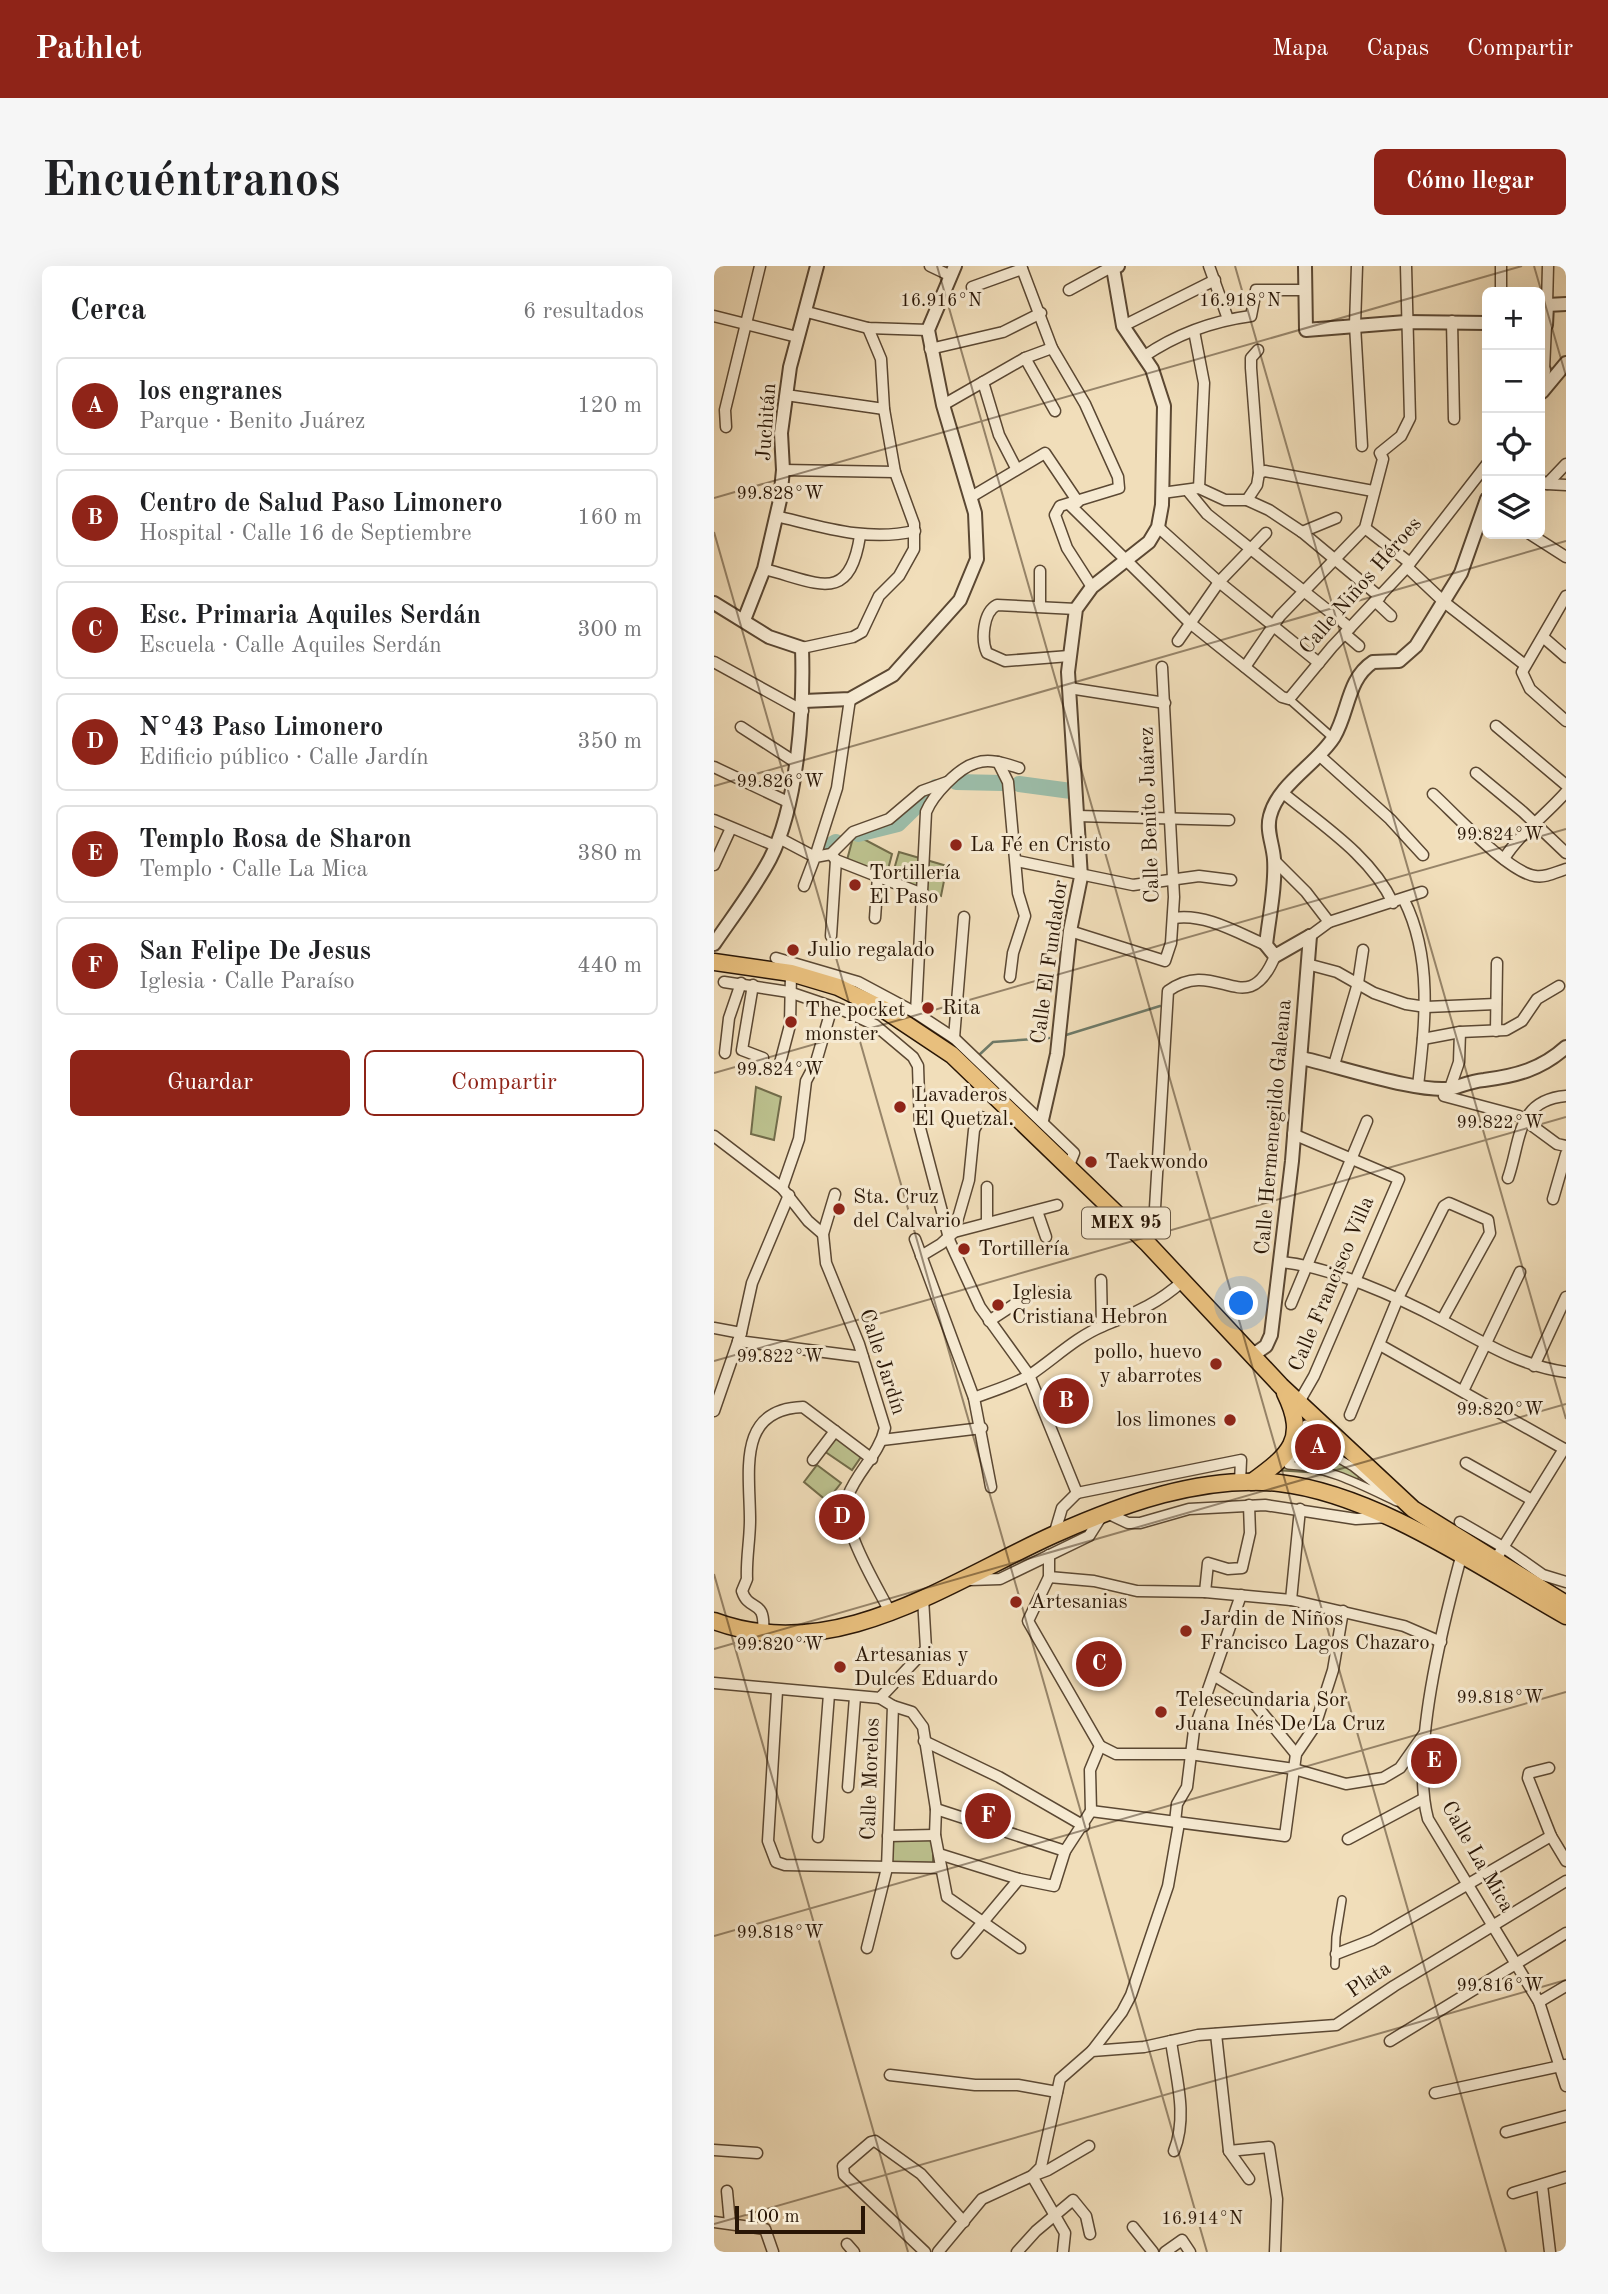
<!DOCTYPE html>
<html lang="es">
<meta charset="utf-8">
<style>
body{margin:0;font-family:"Old Standard TT",serif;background:#f6f6f6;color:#202124}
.controls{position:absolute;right:21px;top:21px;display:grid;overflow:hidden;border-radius:10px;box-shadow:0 7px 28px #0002}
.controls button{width:63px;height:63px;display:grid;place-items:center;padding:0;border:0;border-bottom:2px solid #e0e0e0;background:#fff;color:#202124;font:35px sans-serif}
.scale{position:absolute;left:21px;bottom:18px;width:130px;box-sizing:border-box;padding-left:7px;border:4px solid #291606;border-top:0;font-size:19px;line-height:24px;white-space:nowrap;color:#291606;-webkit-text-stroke:5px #f6ead2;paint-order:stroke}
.you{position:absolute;left:528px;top:1038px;width:24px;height:24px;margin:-18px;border:5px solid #fff;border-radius:50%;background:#1a73e8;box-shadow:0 0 0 10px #1a73e833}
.badge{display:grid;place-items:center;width:46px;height:46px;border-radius:50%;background:#8f2418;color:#fff;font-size:23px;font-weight:700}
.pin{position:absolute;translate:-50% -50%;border:4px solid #fff;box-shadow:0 2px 7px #0006}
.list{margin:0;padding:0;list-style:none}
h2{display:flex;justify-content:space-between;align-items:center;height:91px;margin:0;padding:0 28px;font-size:30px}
h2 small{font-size:23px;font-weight:400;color:#757577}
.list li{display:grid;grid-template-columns:46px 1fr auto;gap:21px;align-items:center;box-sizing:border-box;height:98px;margin:0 14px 14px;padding:0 14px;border:2px solid #e0e0e0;border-radius:10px}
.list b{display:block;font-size:26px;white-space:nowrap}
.list p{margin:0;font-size:23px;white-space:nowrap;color:#757577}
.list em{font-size:23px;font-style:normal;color:#757577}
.actions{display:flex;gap:14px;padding:21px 28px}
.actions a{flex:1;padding:16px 0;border:2px solid #8f2418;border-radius:10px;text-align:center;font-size:24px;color:#8f2418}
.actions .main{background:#8f2418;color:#fff}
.icon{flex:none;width:38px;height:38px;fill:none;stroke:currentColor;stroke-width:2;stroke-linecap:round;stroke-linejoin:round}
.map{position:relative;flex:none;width:852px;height:1986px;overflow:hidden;border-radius:10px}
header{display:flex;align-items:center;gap:42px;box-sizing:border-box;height:98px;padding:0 35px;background:#8f2418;color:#fff}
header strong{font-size:33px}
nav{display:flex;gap:38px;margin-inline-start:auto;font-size:24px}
.intro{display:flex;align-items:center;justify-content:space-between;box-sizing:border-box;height:168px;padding:0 42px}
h1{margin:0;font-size:49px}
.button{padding:18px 32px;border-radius:10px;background:#8f2418;color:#fff;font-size:24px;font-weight:700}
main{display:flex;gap:42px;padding:0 42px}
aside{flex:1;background:#fff;border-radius:10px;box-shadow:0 7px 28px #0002}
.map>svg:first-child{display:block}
.green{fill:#bcc18e;stroke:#726c4a;stroke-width:2}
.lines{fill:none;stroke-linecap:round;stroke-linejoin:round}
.stream{stroke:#6e7a68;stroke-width:2.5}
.river{stroke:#9cbda9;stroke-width:16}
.pedestrian-casing{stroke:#5b4833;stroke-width:10}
.minor-casing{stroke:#5b4833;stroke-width:13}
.tertiary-casing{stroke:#5b4833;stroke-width:16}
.trunk-casing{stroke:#291606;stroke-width:19}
.pedestrian{stroke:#f6ead2;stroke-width:7}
.minor{stroke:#f6ead2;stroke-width:10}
.tertiary{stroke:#f6ead2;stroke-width:12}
.trunk{stroke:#e8bf7d;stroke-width:16}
.ticks{fill:none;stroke:#291606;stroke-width:2;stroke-opacity:0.45}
.poi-dot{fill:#8f2418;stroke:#f6ead2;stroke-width:2.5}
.labels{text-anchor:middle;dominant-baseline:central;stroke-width:6;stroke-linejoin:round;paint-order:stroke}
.shield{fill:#f6ead2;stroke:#665643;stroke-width:2}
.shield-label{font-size:19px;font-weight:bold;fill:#291606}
.street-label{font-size:21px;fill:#291606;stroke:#f6ead2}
.poi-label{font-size:21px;fill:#291606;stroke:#f6ead2;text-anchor:start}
.ticks-label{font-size:18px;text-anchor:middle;fill:#291606;stroke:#f6ead2;stroke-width:6;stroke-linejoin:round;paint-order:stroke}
</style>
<header>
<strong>Pathlet</strong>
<nav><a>Mapa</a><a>Capas</a><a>Compartir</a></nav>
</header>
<div class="intro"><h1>Encuéntranos</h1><a class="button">Cómo llegar</a></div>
<main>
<aside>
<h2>Cerca<small>6 resultados</small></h2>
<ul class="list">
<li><span class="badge">A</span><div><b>los engranes</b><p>Parque · Benito Juárez</p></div><em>120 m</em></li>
<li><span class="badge">B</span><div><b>Centro de Salud Paso Limonero</b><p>Hospital · Calle 16 de Septiembre</p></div><em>160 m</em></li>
<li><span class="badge">C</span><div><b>Esc. Primaria Aquiles Serdán</b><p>Escuela · Calle Aquiles Serdán</p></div><em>300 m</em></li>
<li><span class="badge">D</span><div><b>N°43 Paso Limonero</b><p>Edificio público · Calle Jardín</p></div><em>350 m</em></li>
<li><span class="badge">E</span><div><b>Templo Rosa de Sharon</b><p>Templo · Calle La Mica</p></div><em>380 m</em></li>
<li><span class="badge">F</span><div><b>San Felipe De Jesus</b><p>Iglesia · Calle Paraíso</p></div><em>440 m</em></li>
</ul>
<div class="actions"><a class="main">Guardar</a><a>Compartir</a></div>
</aside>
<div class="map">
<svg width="852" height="1986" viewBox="0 0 852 1986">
<rect width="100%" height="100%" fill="#f1deba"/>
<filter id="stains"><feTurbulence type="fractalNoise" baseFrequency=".00286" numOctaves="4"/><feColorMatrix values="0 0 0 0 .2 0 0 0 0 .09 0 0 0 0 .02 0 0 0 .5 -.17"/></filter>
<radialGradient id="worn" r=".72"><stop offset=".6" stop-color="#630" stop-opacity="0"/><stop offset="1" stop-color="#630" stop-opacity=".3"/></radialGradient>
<g class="green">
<path d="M140,568L178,588L172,611L133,594Z"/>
<path d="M185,586L233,600L227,630L177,614Z"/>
<path d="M42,821L67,831L60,874L37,868Z"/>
<path d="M588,1142L643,1199L646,1211L638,1216L607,1207L559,1204C583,1186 591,1172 588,1142Z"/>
<path d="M119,1171L149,1188L138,1204L110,1185Z"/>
<path d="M103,1199L127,1217L113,1235L90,1216Z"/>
<path d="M219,1572V1597L176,1596L178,1573Z"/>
</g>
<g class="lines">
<g class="stream">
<path d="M352,769L446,740"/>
<path d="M265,789L279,776L335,772"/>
</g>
<g class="river">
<path d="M242,516L288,517"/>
<path d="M305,518L357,525"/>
<path d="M144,568L184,558L222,521"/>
<path d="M105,586L122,576"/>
</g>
<g class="pedestrian-casing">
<g id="pedestrian">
<path d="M575,433L619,472"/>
<path d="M592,1158L606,1177L617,1178L615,1187L639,1201L683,1236C647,1219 614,1201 574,1199L591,1174Z"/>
<path d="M621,1699L622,1671L628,1634"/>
</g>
</g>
<g class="minor-casing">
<g id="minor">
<path d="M216,0L237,10"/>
<path d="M307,0L338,82L371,138L404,211L405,222L346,240L341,249L353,282L378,321"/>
<path d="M495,0L514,53"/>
<path d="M643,0L641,59L648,180"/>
<path d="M787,0V26"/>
<path d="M258,21L308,3"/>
<path d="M355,24L399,0"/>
<path d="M833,39L834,0"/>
<path d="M93,46L154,62L214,64"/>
<path d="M0,50L83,71"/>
<path d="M738,55L740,153"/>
<path d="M409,60L501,14"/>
<path d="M480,65L490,117L485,222"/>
<path d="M216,83L289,66L327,47"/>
<path d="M429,91C461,69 499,55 537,50L542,24H591"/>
<path d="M311,92L341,145"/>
<path d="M830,104L832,59"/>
<path d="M269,116L285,169L302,202"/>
<path d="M72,129L170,143"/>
<path d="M229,139L311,92L338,82"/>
<path d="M12,161L11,144L46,0"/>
<path d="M69,204L181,206"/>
<path d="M545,207L551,205L659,225"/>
<path d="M826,214L833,218L852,219"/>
<path d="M833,218L852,198"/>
<path d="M474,225L493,248L636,362"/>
<path d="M448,227L485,222L511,234H533L555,244L588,266L666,331"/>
<path d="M257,231L331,187L364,236"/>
<path d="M533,234L543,219L545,207L537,102V92L544,84"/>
<path d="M355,238L476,357L568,431L575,433L618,381L693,301L773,198"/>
<path d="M62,250C109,261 152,276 201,265"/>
<path d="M444,261L505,316L605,397"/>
<path d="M651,262L696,297"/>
<path d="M588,266L622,252"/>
<path d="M816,268L852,291"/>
<path d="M693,301L730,336L811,399"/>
<path d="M50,303C103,316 135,340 146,270"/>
<path d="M326,305V339"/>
<path d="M852,330L808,406L816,423L852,455"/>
<path d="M661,335L677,350"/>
<path d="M631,368L645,380"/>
<path d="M829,371L852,391"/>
<path d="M464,375L505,316L552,267"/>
<path d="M88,382L139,371L148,366L165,330L185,310L200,283V258L181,206L170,143L167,93L154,62"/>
<path d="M355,390L291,395L273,387C267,374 269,346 283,339L362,343"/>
<path d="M0,396L89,445"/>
<path d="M531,401L566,350L651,262L669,193L666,187L687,170L696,152L692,0"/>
<path d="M355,422L451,437"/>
<path d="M782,460L852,519"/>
<path d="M27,461L81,496"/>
<path d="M606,490L676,553L709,589"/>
<path d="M284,496L294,516L304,627L311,650L299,687L296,711"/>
<path d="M0,501L74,536"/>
<path d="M762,507L809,546L852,587"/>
<path d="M569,527C608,559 657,590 679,637"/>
<path d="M719,528C741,548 794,606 821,610C832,612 842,606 852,603"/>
<path d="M363,550L515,554"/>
<path d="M0,554L62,580"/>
<path d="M65,572L101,591L123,522L136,433"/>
<path d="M117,588L122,594L206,627"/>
<path d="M790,593C804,569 833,548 852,526"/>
<path d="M560,594L592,626L615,656"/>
<path d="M303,595L419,619L485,610L517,614"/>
<path d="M0,599L17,562"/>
<path d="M90,620L101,591L117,588L139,566L175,553L208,525L233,516"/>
<path d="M690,634C719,692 711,758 704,820"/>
<path d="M161,652L164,610"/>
<path d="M460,652C491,647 524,667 552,679"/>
<path d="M356,665L451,695L457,677L460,631L448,401"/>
<path d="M117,670L122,594"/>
<path d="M596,670L615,656L708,626"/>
<path d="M62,692L144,716L202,747L240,772L360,887L354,902"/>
<path d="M593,698L623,706L660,727L692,738L712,741L782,738"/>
<path d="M10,716L75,726L131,745L161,759L199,791L204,800L206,862L236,976L266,1041L315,1109L363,1227"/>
<path d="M39,719L28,784L49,792L46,803"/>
<path d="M202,747L212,546C219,529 244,502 262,497C276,492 292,498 305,502"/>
<path d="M782,765L783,697"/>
<path d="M240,772L250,651"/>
<path d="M709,773L746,766L792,764L808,755L823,733L845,720"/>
<path d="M11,787L15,752L27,717"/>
<path d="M66,797L76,759L77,707"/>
<path d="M620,799L644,717L649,684"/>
<path d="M735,825L745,796L746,766"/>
<path d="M730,830L805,850L843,878L852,880"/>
<path d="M579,868L685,913L600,1110L585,1136"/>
<path d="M0,870L68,922L94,955L109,968"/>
<path d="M794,912C807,875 802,834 852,830"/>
<path d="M68,922L85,873L92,815L102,796L118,741"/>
<path d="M121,928L109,968L112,997L145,1078L171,1162C165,1189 143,1205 134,1230C124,1258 163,1320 176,1346"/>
<path d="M839,933L852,888"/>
<path d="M323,945L332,971"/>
<path d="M273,957V921"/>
<path d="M240,966L255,914L260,864L267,851"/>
<path d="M201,973L260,1132L277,1221"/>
<path d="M434,978L441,942L454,725C503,689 533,758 561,690"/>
<path d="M207,990L227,978L240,966L343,939"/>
<path d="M568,996C617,1001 684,1031 729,1055C769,1076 806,1100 852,1106"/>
<path d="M387,1014L388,1060"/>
<path d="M577,1038L653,855"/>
<path d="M275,1055L321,1025"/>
<path d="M0,1062L27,1067"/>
<path d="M24,1075L149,1091"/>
<path d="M666,1079L852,1184"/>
<path d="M820,1100L852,1031"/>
<path d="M749,1125L806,1006"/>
<path d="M260,1132C278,1125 299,1119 316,1109C340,1093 362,1071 389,1060C420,1047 442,1039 469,1015"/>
<path d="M0,1145L27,1067L38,1017L75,929"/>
<path d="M636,1149L684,1032L730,940L735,937L774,954L776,967L728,1054"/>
<path d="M168,1174L268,1162"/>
<path d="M99,1194L121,1165"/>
<path d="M752,1197L818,1234"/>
<path d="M363,1227L527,1194L526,1216"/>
<path d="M395,1248L414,1257H426L475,1243L551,1239L642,1253L675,1251"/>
<path d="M746,1256L789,1281L829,1309L852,1316"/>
<path d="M340,1269L348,1242L363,1227"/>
<path d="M335,1289V1311L314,1355L386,1480"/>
<path d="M747,1291C729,1358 696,1487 714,1553L825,1736L852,1820"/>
<path d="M780,1296L850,1183"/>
<path d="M335,1311L380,1315L423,1325L491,1326L577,1334L690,1360L727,1376"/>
<path d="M255,1314L286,1313L375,1270L387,1251"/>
<path d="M491,1326L494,1297L514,1303L528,1302L536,1267L535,1239"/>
<path d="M577,1334L586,1243"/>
<path d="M49,1366C52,1331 35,1347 28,1325L33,1313C32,1293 36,1274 36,1254C36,1206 22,1143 89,1141L158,1193"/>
<path d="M501,1410L536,1432L582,1488"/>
<path d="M0,1417L166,1432L212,1383L209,1332"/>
<path d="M63,1425L54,1575L62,1596L71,1599L227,1602"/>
<path d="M179,1440L198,1446L209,1461L222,1543L221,1569L233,1631L306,1682"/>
<path d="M210,1475L285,1511L370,1560"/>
<path d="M386,1480L402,1488H476L580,1503L632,1518L669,1512L686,1502L710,1468"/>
<path d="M835,1502L815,1507L814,1512L837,1570L852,1595"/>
<path d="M134,1521L141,1431"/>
<path d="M222,1543L351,1585"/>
<path d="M377,1545L571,1570L582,1488L601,1460L619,1404L629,1345"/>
<path d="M377,1545L376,1504L386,1480"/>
<path d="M461,1556L463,1538L473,1521L480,1464L527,1329"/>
<path d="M174,1570L221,1569"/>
<path d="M104,1571L115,1428"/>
<path d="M634,1573L709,1533"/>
<path d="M225,1588L305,1613L340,1620L351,1585L377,1545"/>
<path d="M153,1682L173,1602L179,1440L166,1432"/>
<path d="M243,1687L305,1613"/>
<path d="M622,1688L658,1674L837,1570"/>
<path d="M825,1736L852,1720"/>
<path d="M502,1768L515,1885L535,1913"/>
<path d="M457,1775C462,1812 474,1850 460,1885"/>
<path d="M676,1775L852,1667"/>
<path d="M378,1785L408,1746L417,1729L454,1620L465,1557"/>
<path d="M176,1809L261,1819H304L343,1826"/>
<path d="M721,1827L851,1799"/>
<path d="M792,1866L852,1850"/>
<path d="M0,1884L43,1887"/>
<path d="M515,1885L555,1881L563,1933L561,1986"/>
<path d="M828,1919L836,1986"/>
<path d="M13,1925L16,1957"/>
<path d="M799,1927L852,1911"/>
<path d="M0,1956L51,1963L59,1986"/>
<path d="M419,1961L439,1986"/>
<path d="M133,1978L140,1986"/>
<path d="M211,1986L130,1909L129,1900L157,1876L161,1875L207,1908L250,1956"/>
<path d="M224,1986L268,1933L318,1910L327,1901L346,1813L378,1785L430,1781L484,1769L622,1759L680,1720L852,1615"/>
<path d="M303,1986L322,1965L359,1934L372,1950L376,1968"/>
<path d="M349,1986L351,1967L318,1910L334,1904L375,1880"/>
<path d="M451,1986L468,1974L476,1986"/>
</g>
</g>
<g class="tertiary-casing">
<g id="tertiary">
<path d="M591,0L592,64L692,56L773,57"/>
<path d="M826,59H832L833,39L852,38"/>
<path d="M828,125L830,104"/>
<path d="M828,126L852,97"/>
<path d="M0,337L55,371L88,382C90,442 84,539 56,593C40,623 19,650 0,678"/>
<path d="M30,354L50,303L66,234L69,204L67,167L76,101L103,0"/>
<path d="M90,435L136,433L179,409L246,334L263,293L261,247L229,139L214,64L241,0"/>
<path d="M596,670L561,690L552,679C555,651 562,621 560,593C559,578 552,565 556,550C564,518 603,498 620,471C635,446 633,413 659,396L685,395L702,380L747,307L773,233"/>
<path d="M587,792C621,799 709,829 739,822C749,819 758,815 770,814C802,810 828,803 852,781"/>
<path d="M328,854L343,788L356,665L367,611L354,406L362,343L378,321L435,276L444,261L448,239L450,140L438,103L409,60L399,2L404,0"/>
<path d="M539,1089L552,1080L557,1069L578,895L596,670"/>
</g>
</g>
<g class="trunk-casing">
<g id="trunk">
<path d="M0,696L77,707L124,721L169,743L238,789L434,978L567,1120L699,1243L852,1338"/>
<path d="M538,1216C575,1189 594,1174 571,1127"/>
<path d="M0,1355C120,1400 235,1316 339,1269C408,1238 488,1209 565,1217C662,1228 767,1302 852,1350"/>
</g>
</g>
<use href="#pedestrian" class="pedestrian"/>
<use href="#minor" class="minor"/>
<use href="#tertiary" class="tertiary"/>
<use href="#trunk" class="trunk"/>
</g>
<path class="ticks" d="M223,0L792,1986M521,0L852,1153M820,0L852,110M0,232L808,0M0,266L493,1986M0,520L852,275M0,807L852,563M0,1095L852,851M0,1308L194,1986M0,1383L852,1138M0,1670L852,1426M0,1958L852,1714"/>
<g class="poi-dot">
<circle cx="242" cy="579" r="7"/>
<circle cx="141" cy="619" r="7"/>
<circle cx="79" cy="684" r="7"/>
<circle cx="214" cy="742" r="7"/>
<circle cx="77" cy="756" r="7"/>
<circle cx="186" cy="841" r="7"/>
<circle cx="377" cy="896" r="7"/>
<circle cx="125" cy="943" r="7"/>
<circle cx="250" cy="983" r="7"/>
<circle cx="284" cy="1039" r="7"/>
<circle cx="502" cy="1098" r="7"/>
<circle cx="516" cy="1154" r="7"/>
<circle cx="302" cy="1336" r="7"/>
<circle cx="472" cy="1365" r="7"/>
<circle cx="126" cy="1401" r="7"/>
<circle cx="447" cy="1446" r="7"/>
</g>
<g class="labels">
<rect class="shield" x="368" y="941.5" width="88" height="31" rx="5"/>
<g class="shield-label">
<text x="412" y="957">MEX 95</text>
</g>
<g class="street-label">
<text transform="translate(53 156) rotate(-86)">Juchitán</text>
<text transform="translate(647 320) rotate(-49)">Calle Niños Héroes</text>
<text transform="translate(436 549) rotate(-92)">Calle Benito Juárez</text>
<text transform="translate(336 696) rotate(-82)">Calle El Fundador</text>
<text transform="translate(560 861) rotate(-85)">Calle Hermenegildo Galeana</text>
<text transform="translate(618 1018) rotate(-67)">Calle Francisco Villa</text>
<text transform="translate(168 1096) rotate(72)">Calle Jardín</text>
<text transform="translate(157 1513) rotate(-88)">Calle Morelos</text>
<text transform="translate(763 1591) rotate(60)">Calle La Mica</text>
<text transform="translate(655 1714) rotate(-34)">Plata</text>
</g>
<g class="poi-label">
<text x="256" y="579">La Fé en Cristo</text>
<text x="155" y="607">Tortillería<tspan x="155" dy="24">El Paso</tspan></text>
<text x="93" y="684">Julio regalado</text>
<text x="228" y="742">Rita</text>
<text x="91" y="744">The pocket<tspan x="91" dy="24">monster</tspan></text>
<text x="200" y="829">Lavaderos<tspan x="200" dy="24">El Quetzal.</tspan></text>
<text x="391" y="896">Taekwondo</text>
<text x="139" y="931">Sta. Cruz<tspan x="139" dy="24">del Calvario</tspan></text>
<text x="264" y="983">Tortillería</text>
<text x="298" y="1027">Iglesia<tspan x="298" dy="24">Cristiana Hebron</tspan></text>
<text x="488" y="1086" text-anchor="end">pollo, huevo<tspan x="488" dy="24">y abarrotes</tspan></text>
<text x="502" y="1154" text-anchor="end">los limones</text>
<text x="316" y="1336">Artesanias</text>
<text x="486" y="1353">Jardin de Niños<tspan x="486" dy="24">Francisco Lagos Chazaro</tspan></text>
<text x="140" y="1389">Artesanias y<tspan x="140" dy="24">Dulces Eduardo</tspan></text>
<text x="461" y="1434">Telesecundaria Sor<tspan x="461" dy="24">Juana Inés De La Cruz</tspan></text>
</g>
</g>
<g class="ticks-label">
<text x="227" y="40">16.916°N</text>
<text x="526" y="40">16.918°N</text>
<text x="66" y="233">99.828°W</text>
<text x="66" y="521">99.826°W</text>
<text x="786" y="574">99.824°W</text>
<text x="66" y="809">99.824°W</text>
<text x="786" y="862">99.822°W</text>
<text x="66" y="1096">99.822°W</text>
<text x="786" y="1149">99.820°W</text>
<text x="66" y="1384">99.820°W</text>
<text x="786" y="1437">99.818°W</text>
<text x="66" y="1672">99.818°W</text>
<text x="786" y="1725">99.816°W</text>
<text x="488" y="1958">16.914°N</text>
</g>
<rect width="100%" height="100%" filter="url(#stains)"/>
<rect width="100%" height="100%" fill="url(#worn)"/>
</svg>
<div class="controls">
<button>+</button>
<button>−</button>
<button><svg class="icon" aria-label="locate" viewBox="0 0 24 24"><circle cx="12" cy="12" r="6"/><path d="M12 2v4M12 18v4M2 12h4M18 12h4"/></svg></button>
<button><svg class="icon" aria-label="layers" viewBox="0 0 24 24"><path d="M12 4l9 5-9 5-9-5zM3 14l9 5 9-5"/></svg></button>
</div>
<div class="scale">100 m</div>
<div class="you"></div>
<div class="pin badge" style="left:604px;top:1181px">A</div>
<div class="pin badge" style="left:352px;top:1135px">B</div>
<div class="pin badge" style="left:385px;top:1398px">C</div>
<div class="pin badge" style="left:128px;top:1251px">D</div>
<div class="pin badge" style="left:720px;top:1495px">E</div>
<div class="pin badge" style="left:274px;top:1550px">F</div>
</div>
</main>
